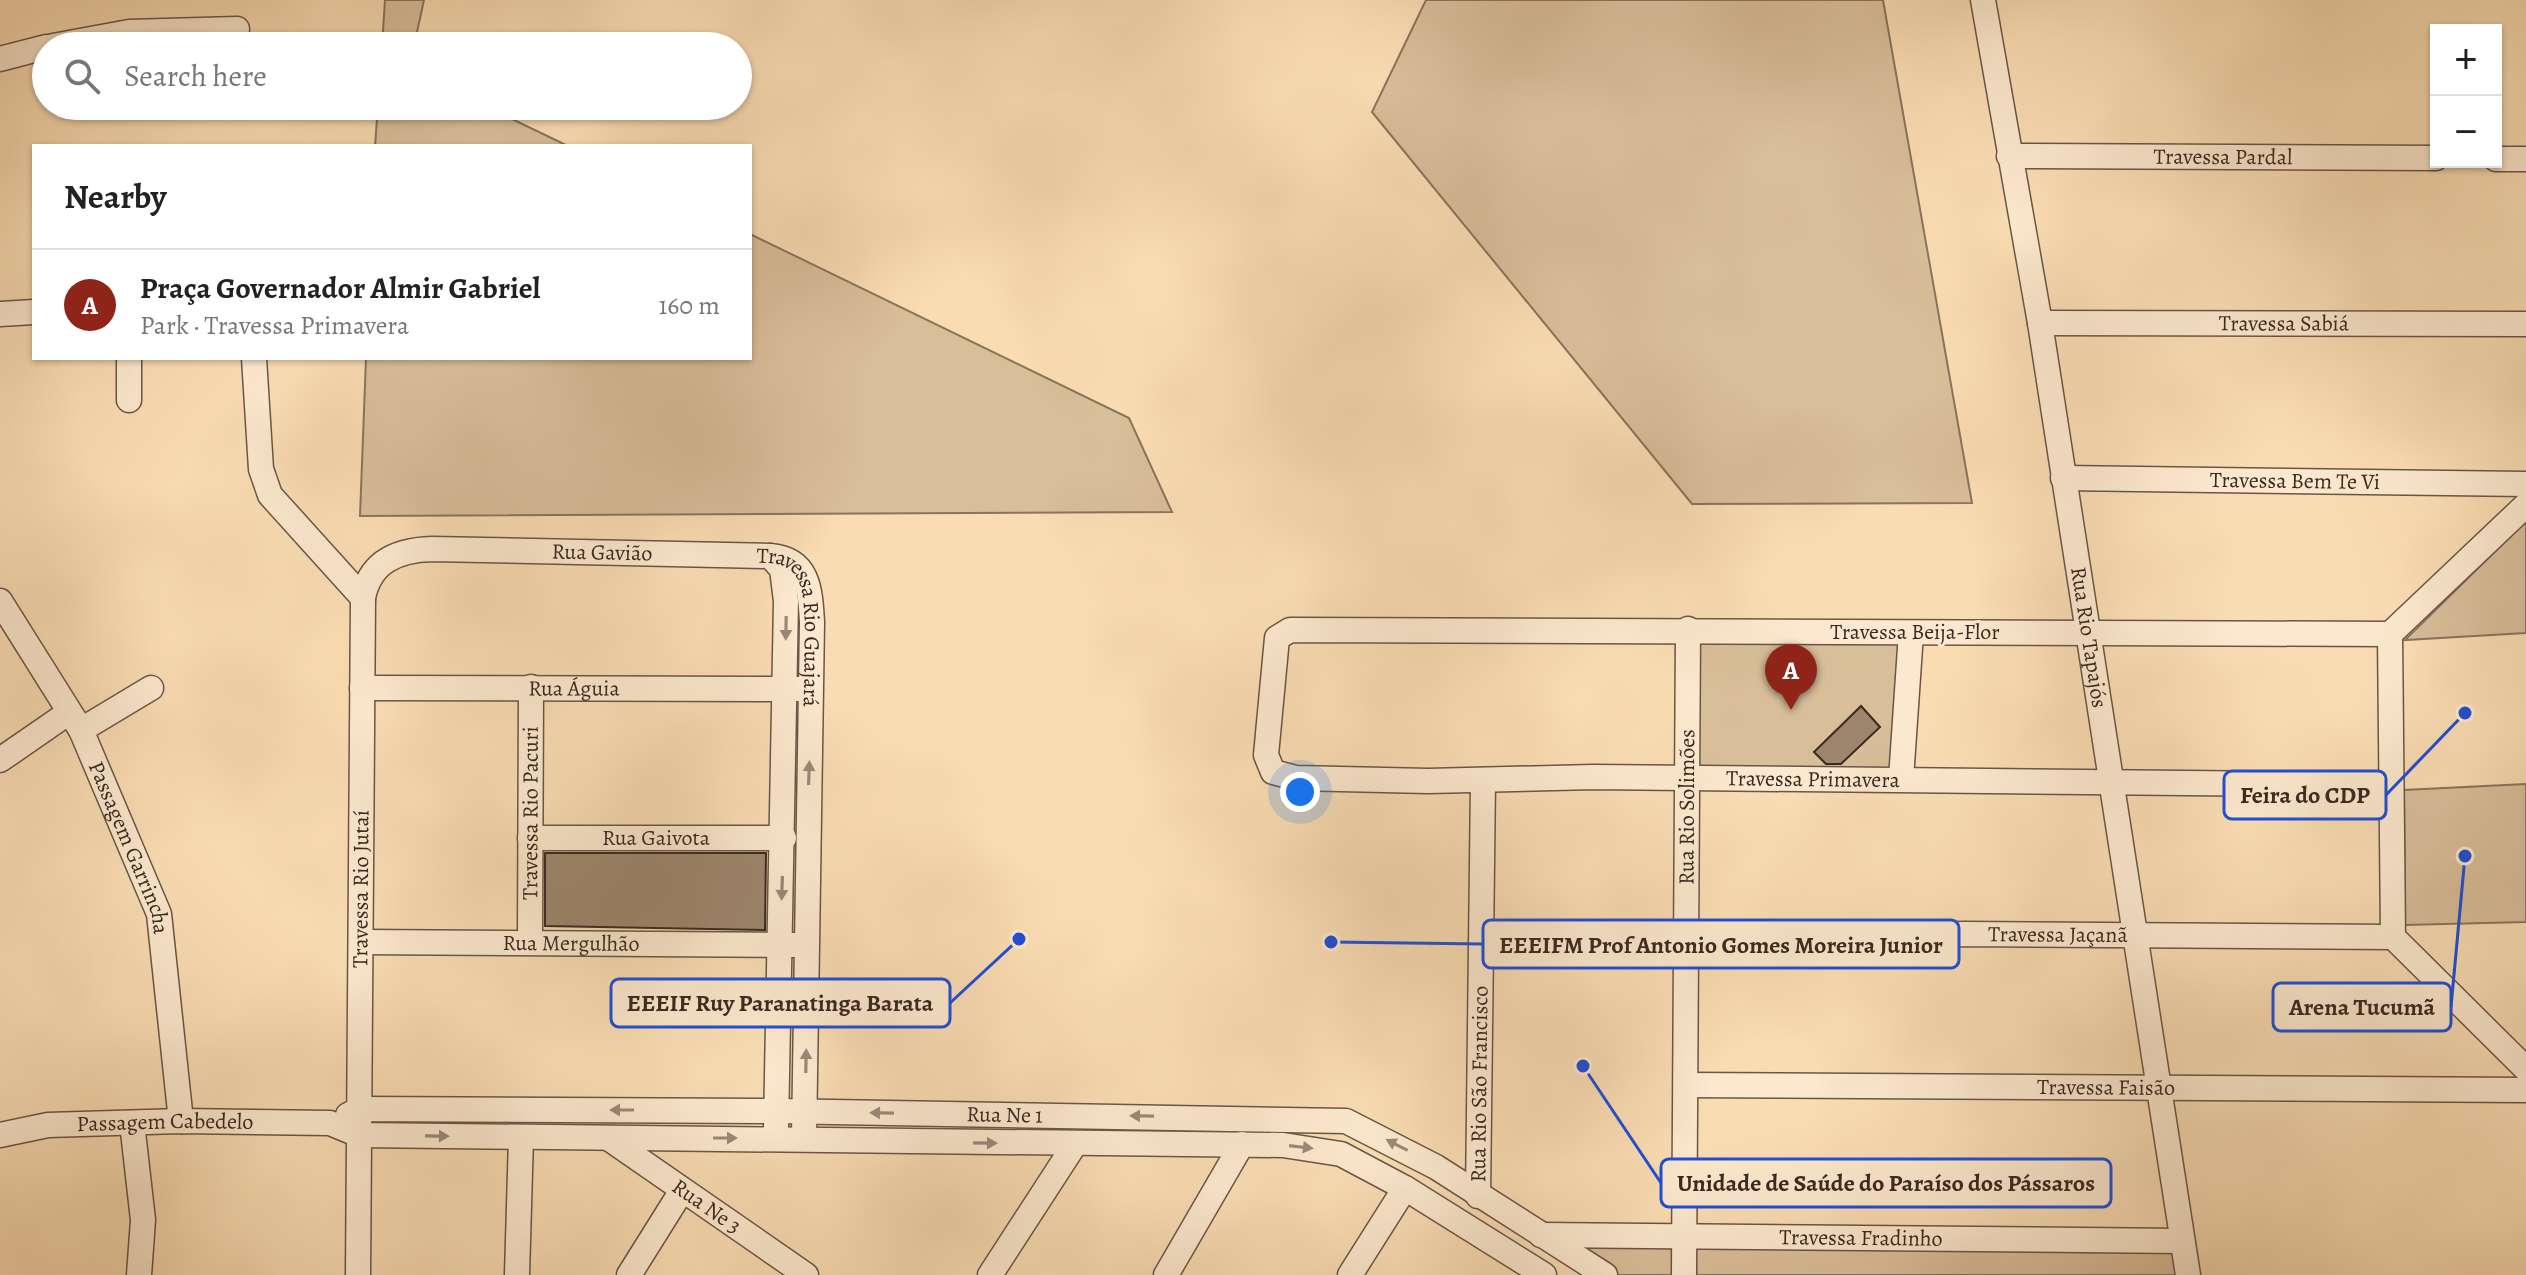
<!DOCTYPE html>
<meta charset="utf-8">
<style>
body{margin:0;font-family:Alegreya,serif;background:#f6f6f6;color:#222}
.controls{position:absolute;right:24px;top:24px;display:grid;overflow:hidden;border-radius:0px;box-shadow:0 2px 6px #0004}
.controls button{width:72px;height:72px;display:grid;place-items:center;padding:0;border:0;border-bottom:2px solid #e0e0e0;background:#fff;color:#222;font:40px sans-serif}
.you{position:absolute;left:1300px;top:792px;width:28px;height:28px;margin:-20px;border:6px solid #fff;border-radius:50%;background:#1a73e8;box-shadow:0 0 0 12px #1a73e833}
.badge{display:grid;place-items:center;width:52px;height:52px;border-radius:50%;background:#8f2418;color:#fff;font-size:26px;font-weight:700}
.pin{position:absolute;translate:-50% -66px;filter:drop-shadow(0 2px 4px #0008)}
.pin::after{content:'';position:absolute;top:42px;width:28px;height:24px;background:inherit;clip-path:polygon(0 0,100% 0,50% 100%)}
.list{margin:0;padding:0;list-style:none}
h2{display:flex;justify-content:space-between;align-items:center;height:104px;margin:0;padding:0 32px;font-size:34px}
h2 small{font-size:26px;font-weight:400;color:#767676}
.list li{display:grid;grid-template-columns:52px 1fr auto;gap:24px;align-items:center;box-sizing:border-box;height:112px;padding:0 32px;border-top:2px solid #e0e0e0}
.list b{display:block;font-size:30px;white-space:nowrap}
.list p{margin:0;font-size:26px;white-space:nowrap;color:#767676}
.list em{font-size:26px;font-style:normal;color:#767676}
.icon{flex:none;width:44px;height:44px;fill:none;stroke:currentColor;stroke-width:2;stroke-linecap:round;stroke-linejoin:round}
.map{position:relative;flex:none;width:2526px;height:1275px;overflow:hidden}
.search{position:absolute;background:#fff;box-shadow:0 2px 6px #0004;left:32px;top:32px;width:720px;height:88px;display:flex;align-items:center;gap:20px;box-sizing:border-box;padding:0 28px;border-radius:44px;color:#767676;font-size:30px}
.panel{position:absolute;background:#fff;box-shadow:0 2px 6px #0004;left:32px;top:144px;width:720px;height:216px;border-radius:0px}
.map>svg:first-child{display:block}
.green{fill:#d9be9a;stroke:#89745e;stroke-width:2}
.building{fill:#9d866d;stroke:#392921;stroke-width:2}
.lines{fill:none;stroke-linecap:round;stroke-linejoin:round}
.minor-casing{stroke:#695646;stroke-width:27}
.minor{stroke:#fce8ce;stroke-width:24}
.oneway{fill:#9a8878}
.labels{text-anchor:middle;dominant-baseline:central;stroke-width:6;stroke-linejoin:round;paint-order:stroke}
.street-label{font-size:22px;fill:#392921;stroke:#fce8ce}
.leader{fill:none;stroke:#1d4ed8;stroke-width:3}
.callout-dot{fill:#1d4ed8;stroke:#fce8ce;stroke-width:3}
.callout{fill:#fce8ce;stroke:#1d4ed8;stroke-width:3}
.callout-label{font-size:24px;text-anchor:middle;font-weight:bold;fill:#392921}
</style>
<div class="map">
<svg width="2526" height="1275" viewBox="0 0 2526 1275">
<rect width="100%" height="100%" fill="#fadcb3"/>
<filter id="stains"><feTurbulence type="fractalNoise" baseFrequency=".0025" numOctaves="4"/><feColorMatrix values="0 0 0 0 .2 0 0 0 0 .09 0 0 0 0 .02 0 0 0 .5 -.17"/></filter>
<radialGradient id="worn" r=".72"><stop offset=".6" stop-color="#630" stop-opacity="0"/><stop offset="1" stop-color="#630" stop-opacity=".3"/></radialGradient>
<g class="green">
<path d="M385,0H424L414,46H382Z"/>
<path d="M1426,0H1883L1972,503L1692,504L1372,112Z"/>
<path d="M378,106H485L568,146H375Z"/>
<path d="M750,234L1129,418L1172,512L360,516L366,358H750Z"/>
<path d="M2526,521V633L2405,640Z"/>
<path d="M1685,630L1903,636L1889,786L1687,784Z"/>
<path d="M2526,784V922L2405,925L2404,790Z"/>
<path d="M1568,1245L2173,1246L2178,1275H1613Z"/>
</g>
<g class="building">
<path d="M1861,706L1880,727L1841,764H1826L1814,752Z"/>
<path d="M545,853H766L765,930L545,926Z"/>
</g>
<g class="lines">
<g class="minor-casing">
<g id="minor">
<path id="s1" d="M1983,0L2040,323L2188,1275"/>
<path d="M53,46L129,32L237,29"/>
<path d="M0,59L46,47"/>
<path id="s2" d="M2009,156L2436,158"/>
<path d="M2496,159H2526"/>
<path d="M0,314L34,312"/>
<path id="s3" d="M2040,323L2526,324"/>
<path d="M254,358L261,469L270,495L363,598"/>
<path d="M129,400V358"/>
<path id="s4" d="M2063,478L2526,484"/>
<path d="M2526,505L2390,634L2393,937L2526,1069"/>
<path d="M770,556L782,569L786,601L776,1128"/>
<path id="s5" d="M0,601L81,730L159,914L181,1121"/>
<path id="s6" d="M2390,634L1290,630L1277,638L1266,755L1273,772L1296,778L1428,781L1593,777L2391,785"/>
<path id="s7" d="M362,688L800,689"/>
<path d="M81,730L151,688"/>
<path d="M0,760L68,713"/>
<path d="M1901,779L1911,633"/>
<path id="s8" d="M530,838H784"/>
<path id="s9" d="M1482,937L1686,940L1963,934L2393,937"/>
<path id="s10" d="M530,941L531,687"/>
<path id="s11" d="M361,942L794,945"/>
<path id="s12" d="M1686,1085L2526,1090"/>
<path id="s13" d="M348,1115L360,1109L776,1111L1346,1121L1436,1167L1605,1275"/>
<path d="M132,1123L143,1220L139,1275"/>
<path id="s14" d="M0,1135L48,1125L181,1121L330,1123L359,1135L1283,1145L1341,1154L1405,1188L1544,1275"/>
<path id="s15" d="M608,1138L806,1275"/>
<path id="s16" d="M1478,1196L1483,780"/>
<path id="s17" d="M1541,1235L2182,1241"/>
<path id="s18" d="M358,1275L363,598C370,561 398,550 432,549L770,556C809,559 810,590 812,622L804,1139"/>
<path d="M517,1275L521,1137"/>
<path d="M629,1275L681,1192"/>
<path d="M990,1275L1075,1144"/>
<path d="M1166,1275L1242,1144"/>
<path d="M1350,1275L1405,1188"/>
<path id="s19" d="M1684,1275L1688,629"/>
</g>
</g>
<use href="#minor" class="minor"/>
</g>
<defs><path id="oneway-solid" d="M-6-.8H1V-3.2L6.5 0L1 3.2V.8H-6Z" transform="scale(2)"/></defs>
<g class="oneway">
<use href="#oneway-solid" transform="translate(786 628) rotate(91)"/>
<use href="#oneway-solid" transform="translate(809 773) rotate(-88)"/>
<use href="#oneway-solid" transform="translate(782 888) rotate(92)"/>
<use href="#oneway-solid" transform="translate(806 1061) rotate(-89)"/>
<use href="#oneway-solid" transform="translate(622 1110) rotate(-180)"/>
<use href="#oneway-solid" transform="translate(882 1113) rotate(-179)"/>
<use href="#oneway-solid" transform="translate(1142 1116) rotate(-179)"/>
<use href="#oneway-solid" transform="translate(437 1136) rotate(1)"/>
<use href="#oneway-solid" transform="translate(725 1138)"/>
<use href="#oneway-solid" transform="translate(985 1143) rotate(1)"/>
<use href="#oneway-solid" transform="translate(1397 1145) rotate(-153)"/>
<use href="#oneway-solid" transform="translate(1301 1147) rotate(7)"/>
</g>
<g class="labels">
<g class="street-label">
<text stroke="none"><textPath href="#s2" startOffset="214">Travessa Pardal</textPath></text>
<text stroke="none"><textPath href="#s3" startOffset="244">Travessa Sabiá</textPath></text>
<text stroke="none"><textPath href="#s4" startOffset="232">Travessa Bem Te Vi</textPath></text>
<text stroke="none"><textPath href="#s18" startOffset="940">Rua Gavião</textPath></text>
<text x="1915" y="632">Travessa Beija-Flor</text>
<text stroke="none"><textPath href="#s1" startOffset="646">Rua Rio Tapajós</textPath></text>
<text stroke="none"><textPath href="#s18" startOffset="1188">Travessa Rio Guajará</textPath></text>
<text stroke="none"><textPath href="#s7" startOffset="212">Rua Águia</textPath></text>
<text stroke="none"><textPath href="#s6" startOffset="1792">Travessa Primavera</textPath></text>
<text stroke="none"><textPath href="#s19" startOffset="468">Rua Rio Solimões</textPath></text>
<text stroke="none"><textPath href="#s10" startOffset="128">Travessa Rio Pacuri</textPath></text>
<text stroke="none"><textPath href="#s8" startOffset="126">Rua Gaivota</textPath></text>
<text stroke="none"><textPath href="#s5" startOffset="280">Passagem Garrincha</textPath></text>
<text stroke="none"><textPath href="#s18" startOffset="386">Travessa Rio Jutaí</textPath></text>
<text stroke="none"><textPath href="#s9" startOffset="576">Travessa Jaçanã</textPath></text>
<text stroke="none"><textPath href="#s11" startOffset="210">Rua Mergulhão</textPath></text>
<text stroke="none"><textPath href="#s16" startOffset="112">Rua Rio São Francisco</textPath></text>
<text stroke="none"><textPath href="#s12" startOffset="420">Travessa Faisão</textPath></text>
<text stroke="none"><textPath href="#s13" startOffset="658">Rua Ne 1</textPath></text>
<text stroke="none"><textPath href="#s14" startOffset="166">Passagem Cabedelo</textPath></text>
<text stroke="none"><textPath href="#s15" startOffset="120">Rua Ne 3</textPath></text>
<text stroke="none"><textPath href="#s17" startOffset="320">Travessa Fradinho</textPath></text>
</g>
</g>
<path class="leader" d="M2465 713L2386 795M1331 942L1483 944M1019 939L950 1003M2465 856L2451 1007M1583 1066L1661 1183"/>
<g class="callout-dot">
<circle cx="2465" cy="713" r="8"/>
<circle cx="1331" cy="942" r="8"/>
<circle cx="1019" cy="939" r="8"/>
<circle cx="2465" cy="856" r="8"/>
<circle cx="1583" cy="1066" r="8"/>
</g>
<g class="callout">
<rect x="2224" y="771" width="162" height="48" rx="8"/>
<rect x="1483" y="920" width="476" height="48" rx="8"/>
<rect x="611" y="979" width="339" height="48" rx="8"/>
<rect x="2273" y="983" width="178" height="48" rx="8"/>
<rect x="1661" y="1159" width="450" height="48" rx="8"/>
</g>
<g class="callout-label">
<text x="2305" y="803">Feira do CDP</text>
<text x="1721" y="953">EEEIFM Prof Antonio Gomes Moreira Junior</text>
<text x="780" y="1011">EEEIF Ruy Paranatinga Barata</text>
<text x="2362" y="1015">Arena Tucumã</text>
<text x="1886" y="1191">Unidade de Saúde do Paraíso dos Pássaros</text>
</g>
<rect width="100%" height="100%" filter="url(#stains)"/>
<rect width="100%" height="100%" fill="url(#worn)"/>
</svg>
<div class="controls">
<button>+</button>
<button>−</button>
</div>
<div class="you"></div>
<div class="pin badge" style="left:1791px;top:710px">A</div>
<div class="search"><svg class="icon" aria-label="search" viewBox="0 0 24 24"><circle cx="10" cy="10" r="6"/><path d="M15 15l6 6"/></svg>Search here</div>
<section class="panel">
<h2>Nearby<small></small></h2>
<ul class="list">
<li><span class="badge">A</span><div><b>Praça Governador Almir Gabriel</b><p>Park · Travessa Primavera</p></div><em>160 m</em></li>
</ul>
</section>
</div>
